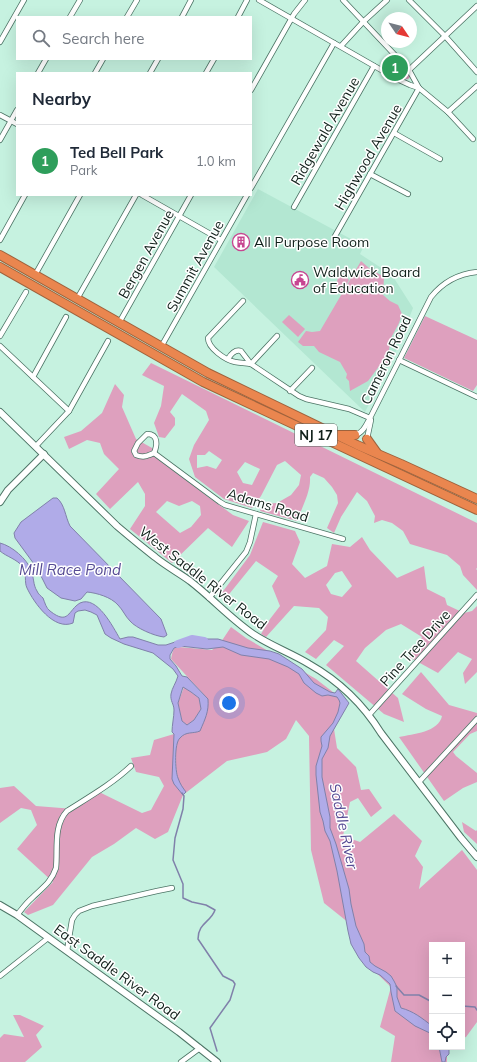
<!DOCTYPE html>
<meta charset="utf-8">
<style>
body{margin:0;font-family:Mulish,sans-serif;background:#f6f6f7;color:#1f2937}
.controls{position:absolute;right:12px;bottom:12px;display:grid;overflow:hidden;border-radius:0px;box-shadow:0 4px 16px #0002}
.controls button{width:36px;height:36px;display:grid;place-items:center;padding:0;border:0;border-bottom:1px solid #e0e1e3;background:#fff;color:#1f2937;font:20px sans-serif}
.compass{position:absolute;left:381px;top:12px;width:36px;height:36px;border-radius:50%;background:#fff;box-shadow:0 4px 16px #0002;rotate:125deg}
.you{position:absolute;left:229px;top:703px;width:14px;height:14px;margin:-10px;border:3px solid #fff;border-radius:50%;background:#1a73e8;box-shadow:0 0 0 6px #1a73e833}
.badge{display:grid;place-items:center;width:26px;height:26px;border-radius:50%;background:#d93025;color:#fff;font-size:13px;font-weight:700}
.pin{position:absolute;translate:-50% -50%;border:2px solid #fff;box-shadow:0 1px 4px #0006}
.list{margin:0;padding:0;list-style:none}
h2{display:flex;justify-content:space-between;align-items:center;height:52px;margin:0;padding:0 16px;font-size:17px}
h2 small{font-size:13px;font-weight:400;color:#747a83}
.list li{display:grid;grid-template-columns:26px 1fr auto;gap:12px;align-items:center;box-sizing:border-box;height:72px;padding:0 16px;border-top:1px solid #e0e1e3}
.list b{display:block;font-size:15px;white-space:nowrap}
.list p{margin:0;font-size:13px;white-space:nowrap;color:#747a83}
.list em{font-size:13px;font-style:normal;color:#747a83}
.icon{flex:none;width:22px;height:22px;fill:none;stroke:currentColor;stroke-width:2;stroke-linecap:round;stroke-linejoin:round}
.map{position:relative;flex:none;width:477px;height:1062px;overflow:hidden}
.search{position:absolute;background:#fff;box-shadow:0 4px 16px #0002;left:16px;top:16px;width:236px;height:44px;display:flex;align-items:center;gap:10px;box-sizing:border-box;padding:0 14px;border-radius:0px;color:#747a83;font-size:15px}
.panel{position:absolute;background:#fff;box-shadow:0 4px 16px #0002;left:16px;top:72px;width:236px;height:124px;border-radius:0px}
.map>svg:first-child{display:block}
.built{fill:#b3e7d2}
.green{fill:#dea0be;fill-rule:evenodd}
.water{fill:#b0abe8;stroke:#8081aa;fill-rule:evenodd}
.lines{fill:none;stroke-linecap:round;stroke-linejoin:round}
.stream{stroke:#8081aa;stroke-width:1.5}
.river{stroke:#b0abe8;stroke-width:8}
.street-casing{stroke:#4c7465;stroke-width:6}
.secondary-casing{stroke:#4c7465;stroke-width:8}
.highway-casing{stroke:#9e623c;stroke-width:10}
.street{stroke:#fff;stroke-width:4.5}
.secondary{stroke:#fff;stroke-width:6}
.highway{stroke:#ea864f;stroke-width:8}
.labels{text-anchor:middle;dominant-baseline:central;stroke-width:3;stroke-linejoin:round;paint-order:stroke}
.shield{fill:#fff;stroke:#58635f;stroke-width:1}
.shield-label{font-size:13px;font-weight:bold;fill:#10201a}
.street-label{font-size:14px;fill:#10201a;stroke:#fff}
.poi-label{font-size:14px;fill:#10201a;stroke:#fff;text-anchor:start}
.water-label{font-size:15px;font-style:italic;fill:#564b94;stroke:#fff}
</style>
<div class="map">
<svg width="477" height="1062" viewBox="0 0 477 1062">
<rect width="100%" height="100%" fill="#c6f2e0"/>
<path class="built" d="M258,189L364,246L360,254L392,275L413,308L397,349L365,412L214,267Z"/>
<g class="green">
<path d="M390,53L409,72L410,77L408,79H403L381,66Z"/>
<path d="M361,261L369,268L384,277L383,295L390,301L398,305L402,314L399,323L391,338L389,350L390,360L385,366L380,365L368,381L350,391L349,381L346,378L347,374L340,362L319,352L314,346H303L298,342L306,331L312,332L320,331Z"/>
<path d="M339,274H341L345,275L349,280L341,294L335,289Z"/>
<path d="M289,315L305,329L298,337L282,322Z"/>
<path d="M425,316L477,340V385L473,391L404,358Z"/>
<path d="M151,363L477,523V568L476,569L477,570V590L463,575L460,566L447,555L410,544L403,531L392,523L382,520L374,523L375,516L367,501L357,492L341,517L334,533L327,528L338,503L337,495L332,487L324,478L313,473L310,477C311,492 302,507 297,521L260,511L263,504L277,503L291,495L299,485L301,475L285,461L277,465L261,496L252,508L224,499L195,477L189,459L194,445L209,420L206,411L182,394L170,412L175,418V425L165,438L159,437L154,423L161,406L164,386L142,375ZM209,451L222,460L216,469L207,466L197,468V455H205ZM245,462L260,469L252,485L243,483L237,472Z"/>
<path d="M115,384L124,395L122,407L136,439L152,448L166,463L207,496L233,515L249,521L232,547L208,528L172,563L130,529L145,506V494L138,482L110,509L96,494L119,469L104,454L100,443L87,440L69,449L64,437L81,431L102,413ZM167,501L179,506L192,501L200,506L201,515L191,527L180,533L156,512Z"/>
<path d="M263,522L295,531L300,542L292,564L305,578L327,566L332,544L350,547L362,537L370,550L397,578L424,566L427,589L445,598L447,605L464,613L472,611L477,606V672L465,684L463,673L472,659L458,652L438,673L409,657L422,637L401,624L386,630L365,648L356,661L398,698L404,722L384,714L326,665L344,646L334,640L316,659L305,652L326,630L328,617L319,608L294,606L266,637L261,634L270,619L280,606L272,586L278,576L256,561L226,598L221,594L250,555ZM342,571L352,586L342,597L331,594L326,585L335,573Z"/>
<path d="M231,627L246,638L316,679L342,699L334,729L337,748L356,767L361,790L369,789L382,808L371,817L358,798L350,802L343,836L360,842L394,814L422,841L415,856L423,867L419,889L462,850L477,870V1022L466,1037L462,1038V945H432V1047H447V1062H391L395,1036L380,1027L391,987L367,964L349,923L324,903L311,850L309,736L296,720L286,739L267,752L227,761L183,795L168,832L155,839L136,828L114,844L92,857L53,905L28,915L24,912L53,882L17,849L37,825L31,810L21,808L0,823V788L14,786L36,806L74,809L95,790L142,813L151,810L164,786L159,777L136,772L131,758L150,755L154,740L174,734L173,774L177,777C176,769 174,744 179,738C182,733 190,732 196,732L208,699L171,659L172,654L174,648L179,647L212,650L221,642Z"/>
<path d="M421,672L449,705L477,713V731L470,734L453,752L456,756L477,773V782L463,788L444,801L399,737C413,734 439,732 442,716L426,709L402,694Z"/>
<path d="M184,687L199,698L201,709L194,720L187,725L182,721L178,703Z"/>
<path d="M462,822L476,831L477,830V844L464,832Z"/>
<path d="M13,1015H20L44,1026L36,1035L42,1047L25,1062H0V1038L4,1034L24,1037Z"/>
</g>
<g class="water">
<path d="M53,498H57C65,505 65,516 70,526L161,619L167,635L164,637C154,636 136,628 130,621C125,616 123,610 118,605C111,597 97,593 87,592L81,599L75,601L61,598L47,588L42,578L34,564L15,538L14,533L21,522Z"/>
<path d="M0,543C12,546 27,559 31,570C34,577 33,585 37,591C38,594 41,596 43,598C45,603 46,608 50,611C69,626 68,610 80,603C97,595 113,627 120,639L128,637H133L158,645H166L181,640L188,641L198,639H218L248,648L270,651L279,654L302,669L314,683L330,692L335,693L338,689L349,703L330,736L328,748L322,759V777L330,817V828L336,844L349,889L351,904L356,926L364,944L365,952L369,956L370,962L375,966L386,972L391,976L394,981L397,987V997L401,1008C413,1011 422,1018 432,1026V1034L415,1026L395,1011L391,992L390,984L380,975L373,972L366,967L359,958L351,944L348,931L337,871L330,841L325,831L323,821L320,812L316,775V766L322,746L321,741V737L333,723L338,712L340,703L339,700L337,697L328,695L322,696L316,693L304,683L299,674L288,667L269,659L241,655L223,647L207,649L180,646L174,648L170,655V659L176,666L182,676L187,677L208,699C209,712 205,719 200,731C193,734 186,731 180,738C174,743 175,771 178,778C180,784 183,788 186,792L183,795L174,784L172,779L174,734L172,732C172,725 174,717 174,710C174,704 170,701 171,694C172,688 176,683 178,676L173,669L153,653L124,644L111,638L105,634L97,615L91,612L85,610L78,611L75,613L73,623C54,631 34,603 27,588C24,582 27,574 23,567C17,559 7,557 0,551ZM183,687L191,692L199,698L201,709L194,720L187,725L182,721L178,703Z"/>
<path d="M439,1047H449V1054L446,1057L445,1062H442Z"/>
</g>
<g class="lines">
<g class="stream">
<path d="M182,793L184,796L183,809L175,838L173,860L183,884V898L192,902L206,905L215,910C211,922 198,923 198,939L223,976L233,981L235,984L230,1000L210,1028L217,1051"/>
<path d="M396,986L404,995H419L432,1002"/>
<path d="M462,1006L475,1007L477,1010"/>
</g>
<path class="river" d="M178,644L192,639L204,641"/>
<g class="street-casing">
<g id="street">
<path d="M259,0L397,79L410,85L419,88L335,236"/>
<path d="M343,0L409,70L419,88L448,112L473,139"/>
<path d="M409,0L445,36L477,72"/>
<path d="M70,17L80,0"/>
<path d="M127,17L137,0"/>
<path d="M182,17L191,0"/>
<path d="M238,17L247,0"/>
<path d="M0,42L24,0"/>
<path d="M341,46L363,22L387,0"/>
<path d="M409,70L477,6"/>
<path d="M38,73L46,59"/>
<path d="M95,73L103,59"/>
<path d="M150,73L158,59"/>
<path d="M206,73L214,59"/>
<path d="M251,90L294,14L305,0"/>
<path d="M448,112L477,86"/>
<path d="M0,115L17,124"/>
<path d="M394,133L440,159"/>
<path d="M0,140L17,110"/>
<path d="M370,174L408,194"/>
<path d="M251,188L334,43"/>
<path d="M142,195L221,240"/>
<path d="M294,207L374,66"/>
<path d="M0,240L25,195"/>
<path d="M35,275L80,195"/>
<path d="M77,299L136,195"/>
<path d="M243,301L208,338C208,348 225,360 235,362C240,363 246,363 251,364L277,336"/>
<path d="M119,323L191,195"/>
<path d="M0,336L26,292"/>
<path d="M0,346L69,411"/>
<path d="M161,347L247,195"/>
<path d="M228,359C231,354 235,349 241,351L251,364L299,396L306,399L349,409L370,418"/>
<path d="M399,360L477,397"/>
<path d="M33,377L66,317"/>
<path d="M290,391L312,368"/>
<path d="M147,434C159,434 157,446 154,453C147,456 143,458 136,455L134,451L138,443Z"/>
<path d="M355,435C363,433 366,425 370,418L431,297C443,282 457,274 477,272"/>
<path d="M367,439L371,420"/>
<path d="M36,446L69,411L108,341"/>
<path d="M154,453L220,502L225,505L343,539"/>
<path d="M209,598L246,552L250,542L256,514"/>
<path d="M369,715L477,595"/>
<path d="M419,782L477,719"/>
<path d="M17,915C22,909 26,903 32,898C42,888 51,883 56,868C58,849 53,826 67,811C89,797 112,784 131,766"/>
<path d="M67,951L72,920L75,915L79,911L92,906L157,891L172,888"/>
<path d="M0,976L48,938"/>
<path d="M181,1062L200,1048"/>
</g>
</g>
<g class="secondary-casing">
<g id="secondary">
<path d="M0,412L117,526C130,537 142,547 155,557C166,566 179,573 190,581C212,598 230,618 253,634C271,646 291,653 309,664C339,681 363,704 381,733L461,838L477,857"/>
<path d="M0,502L8,490L44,454"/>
<path d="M0,905L17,915L179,1032L217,1062"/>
</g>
</g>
<g class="highway-casing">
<g id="highway">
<path d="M0,255L208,373L357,445L401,464L477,499"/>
<path d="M0,267L203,382L477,510"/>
<path d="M339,435H355"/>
<path d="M367,439L377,453"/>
</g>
</g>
<use href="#street" class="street"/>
<use href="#secondary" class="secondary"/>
<use href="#highway" class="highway"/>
</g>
<defs>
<g id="building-ring" transform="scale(0.9)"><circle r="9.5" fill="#fff" stroke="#c74691" stroke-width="1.5"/><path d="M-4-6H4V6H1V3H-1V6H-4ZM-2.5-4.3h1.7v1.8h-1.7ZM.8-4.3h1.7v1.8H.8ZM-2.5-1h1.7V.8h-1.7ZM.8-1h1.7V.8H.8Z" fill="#c74691"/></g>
<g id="civic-ring" transform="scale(0.9)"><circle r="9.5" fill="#fff" stroke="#c74691" stroke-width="1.5"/><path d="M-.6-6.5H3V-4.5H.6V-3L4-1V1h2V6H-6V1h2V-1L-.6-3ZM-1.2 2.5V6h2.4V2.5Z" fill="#c74691"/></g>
</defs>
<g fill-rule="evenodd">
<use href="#building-ring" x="241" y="242"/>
<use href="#civic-ring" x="300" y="280"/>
</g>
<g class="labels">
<rect class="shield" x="295" y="424" width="42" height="22" rx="3"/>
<g class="shield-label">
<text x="316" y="435">NJ 17</text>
</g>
<g class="street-label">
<text transform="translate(325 131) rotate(-60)">Ridgewald Avenue</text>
<text transform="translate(368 157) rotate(-60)">Highwood Avenue</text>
<text transform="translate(146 254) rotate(-61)">Bergen Avenue</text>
<text transform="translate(195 266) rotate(-61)">Summit Avenue</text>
<text transform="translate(386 360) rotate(-64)">Cameron Road</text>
<text transform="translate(268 505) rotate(17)">Adams Road</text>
<text transform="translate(203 578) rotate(38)">West Saddle River Road</text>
<text transform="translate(415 648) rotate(-48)">Pine Tree Drive</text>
<text transform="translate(117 972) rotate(36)">East Saddle River Road</text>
</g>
<g class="poi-label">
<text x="254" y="242">All Purpose Room</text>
<text x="313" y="272">Waldwick Board<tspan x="313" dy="16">of Education</tspan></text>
</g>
<g class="water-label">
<text x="70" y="569">Mill Race Pond</text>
<text transform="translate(344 826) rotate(78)">Saddle River</text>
</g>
</g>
</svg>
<div class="controls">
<button>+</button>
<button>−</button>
<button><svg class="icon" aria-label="locate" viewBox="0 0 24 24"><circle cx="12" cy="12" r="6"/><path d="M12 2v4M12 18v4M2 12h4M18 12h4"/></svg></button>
</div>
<svg class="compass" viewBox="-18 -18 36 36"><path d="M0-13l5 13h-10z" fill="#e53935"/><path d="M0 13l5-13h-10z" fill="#747a83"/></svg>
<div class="you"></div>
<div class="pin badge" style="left:395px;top:68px;background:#2e9e5b">1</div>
<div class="search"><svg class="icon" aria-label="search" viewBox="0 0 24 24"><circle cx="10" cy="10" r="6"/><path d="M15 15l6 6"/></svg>Search here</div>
<section class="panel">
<h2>Nearby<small></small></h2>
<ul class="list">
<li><span class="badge" style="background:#2e9e5b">1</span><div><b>Ted Bell Park</b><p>Park</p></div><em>1.0 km</em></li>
</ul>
</section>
</div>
